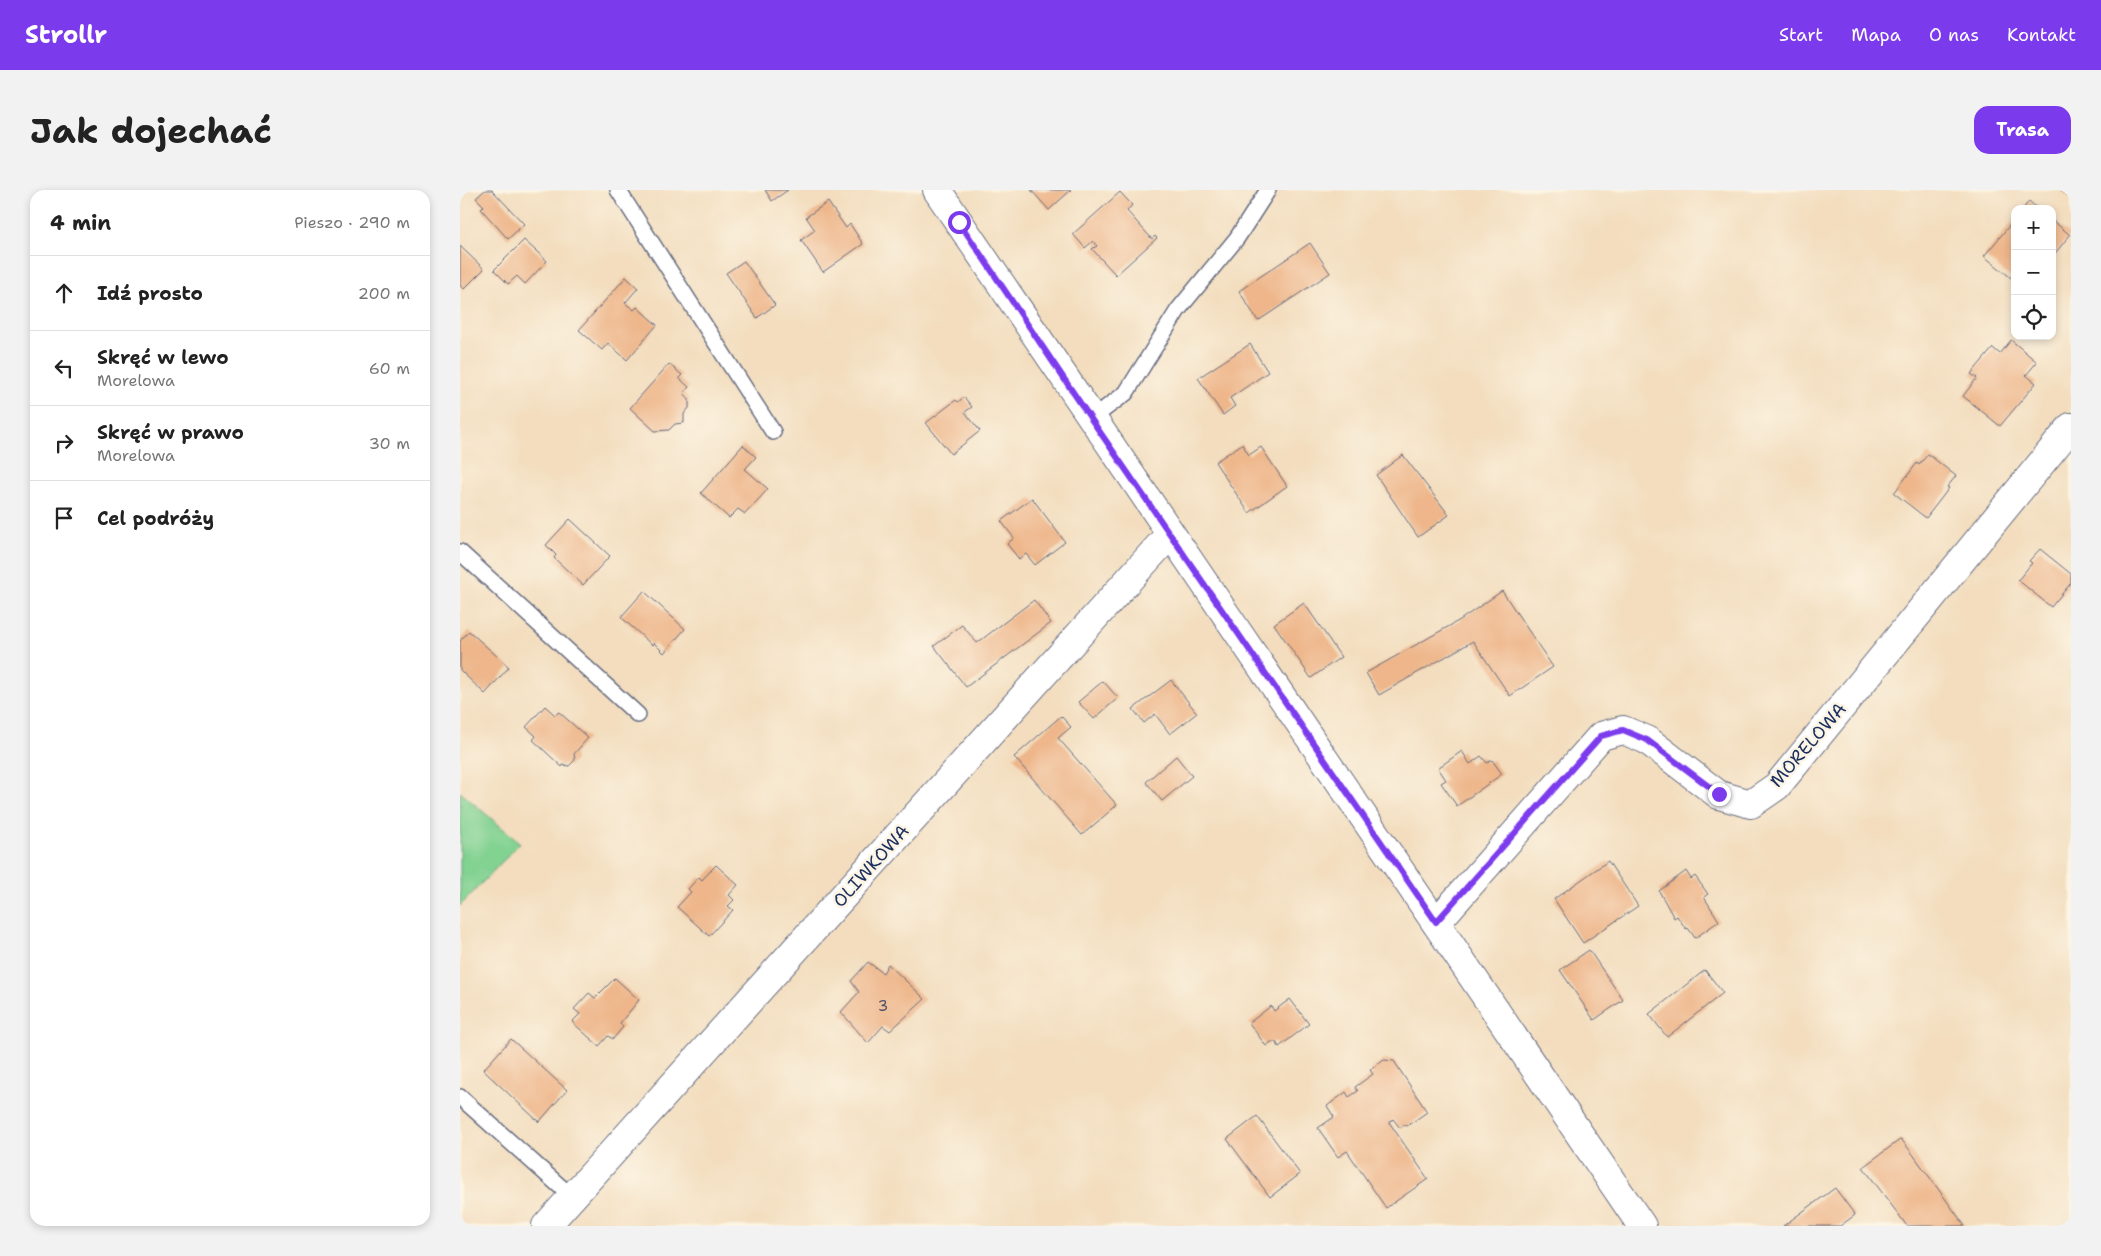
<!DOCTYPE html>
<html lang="pl">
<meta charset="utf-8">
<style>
body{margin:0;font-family:"Shantell Sans",sans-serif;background:#f2f2f2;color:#222}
.controls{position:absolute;right:15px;top:15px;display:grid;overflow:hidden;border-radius:10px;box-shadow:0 2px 8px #0003}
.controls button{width:45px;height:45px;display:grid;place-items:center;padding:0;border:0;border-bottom:1px solid #e0e0e0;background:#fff;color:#222;font:25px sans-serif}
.stop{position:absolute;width:15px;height:15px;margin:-11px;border:4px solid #7c3aed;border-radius:50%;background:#fff}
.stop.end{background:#7c3aed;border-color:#fff;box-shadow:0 1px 5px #0008}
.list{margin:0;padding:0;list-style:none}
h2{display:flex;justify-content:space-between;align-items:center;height:65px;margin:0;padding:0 20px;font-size:21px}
h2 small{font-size:16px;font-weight:400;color:#767676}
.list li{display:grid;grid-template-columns:32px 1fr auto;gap:15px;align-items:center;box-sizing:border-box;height:75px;padding:0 20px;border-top:1px solid #e0e0e0}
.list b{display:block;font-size:19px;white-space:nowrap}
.list p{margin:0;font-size:16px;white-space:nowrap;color:#767676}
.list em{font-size:16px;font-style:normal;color:#767676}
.icon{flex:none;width:28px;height:28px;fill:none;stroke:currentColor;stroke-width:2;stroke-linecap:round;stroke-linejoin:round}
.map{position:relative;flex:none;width:1611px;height:1036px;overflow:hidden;border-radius:15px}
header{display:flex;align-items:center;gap:30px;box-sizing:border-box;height:70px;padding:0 25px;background:#7c3aed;color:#fff}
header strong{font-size:24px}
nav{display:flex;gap:28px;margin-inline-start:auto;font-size:18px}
.intro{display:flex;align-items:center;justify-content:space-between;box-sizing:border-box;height:120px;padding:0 30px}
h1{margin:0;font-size:35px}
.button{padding:12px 22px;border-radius:15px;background:#7c3aed;color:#fff;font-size:18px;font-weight:700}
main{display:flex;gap:30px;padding:0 30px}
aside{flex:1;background:#fff;border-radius:15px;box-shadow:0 2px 8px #0003}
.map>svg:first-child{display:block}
.green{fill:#82d292;stroke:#4e8078}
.building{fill:#eeb68a}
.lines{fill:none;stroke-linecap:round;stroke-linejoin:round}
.lane-casing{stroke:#676c80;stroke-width:18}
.street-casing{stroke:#676c80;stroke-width:30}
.secondary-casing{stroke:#676c80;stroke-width:30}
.lane{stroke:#fff;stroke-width:15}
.street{stroke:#fff;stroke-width:28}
.secondary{stroke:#fff;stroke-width:28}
.route{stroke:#7c3aed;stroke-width:6}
.labels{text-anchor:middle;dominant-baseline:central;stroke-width:5;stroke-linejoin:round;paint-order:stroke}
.number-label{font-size:15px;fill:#505169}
.street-label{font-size:18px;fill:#1b2f5e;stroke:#fcf5e5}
</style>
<header>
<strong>Strollr</strong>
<nav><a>Start</a><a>Mapa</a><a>O nas</a><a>Kontakt</a></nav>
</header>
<div class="intro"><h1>Jak dojechać</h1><a class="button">Trasa</a></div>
<main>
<aside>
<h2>4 min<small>Pieszo · 290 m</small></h2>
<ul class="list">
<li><svg class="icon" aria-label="ahead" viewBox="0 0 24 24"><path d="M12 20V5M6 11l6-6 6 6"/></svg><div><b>Idź prosto</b></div><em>200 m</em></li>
<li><svg class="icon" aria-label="left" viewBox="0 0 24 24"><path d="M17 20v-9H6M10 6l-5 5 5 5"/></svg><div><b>Skręć w lewo</b><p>Morelowa</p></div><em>60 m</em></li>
<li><svg class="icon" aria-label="right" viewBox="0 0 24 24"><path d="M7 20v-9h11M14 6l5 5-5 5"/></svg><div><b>Skręć w prawo</b><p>Morelowa</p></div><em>30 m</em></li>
<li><svg class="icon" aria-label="arrive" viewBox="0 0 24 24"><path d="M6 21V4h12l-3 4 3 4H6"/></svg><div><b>Cel podróży</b></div></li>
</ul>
</aside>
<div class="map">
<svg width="1611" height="1036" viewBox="0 0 1611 1036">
<rect width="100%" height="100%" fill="#fcf5e5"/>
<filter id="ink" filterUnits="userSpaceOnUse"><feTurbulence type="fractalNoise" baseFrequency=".02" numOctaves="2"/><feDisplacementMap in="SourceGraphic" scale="10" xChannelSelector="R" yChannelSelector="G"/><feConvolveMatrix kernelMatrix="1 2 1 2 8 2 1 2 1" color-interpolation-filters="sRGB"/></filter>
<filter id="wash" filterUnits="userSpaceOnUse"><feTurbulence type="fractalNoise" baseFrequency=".0096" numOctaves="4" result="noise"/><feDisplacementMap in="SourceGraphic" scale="20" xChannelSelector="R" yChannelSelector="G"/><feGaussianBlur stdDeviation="1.12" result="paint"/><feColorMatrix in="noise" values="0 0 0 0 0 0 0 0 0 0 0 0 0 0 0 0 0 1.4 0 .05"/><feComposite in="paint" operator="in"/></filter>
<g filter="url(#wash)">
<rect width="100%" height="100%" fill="#f3ddbe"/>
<path class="green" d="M0,602L60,653L0,716Z"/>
<g id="blocks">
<g class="building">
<path d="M25,0H32L64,34L48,49L21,19L24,16L16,8Z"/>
<path d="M305,0H328L312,11Z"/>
<path d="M571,0H611L589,20Z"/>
<path d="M1601,0H1611V2L1608,6Z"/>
<path d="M660,2L672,15L667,21L692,49L695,46L697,48L656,85L632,59L637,56L633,51L625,58L613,44Z"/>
<path d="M1569,11L1578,19H1563Z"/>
<path d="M368,12L386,38L390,34L403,54L363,82L341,50L355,40L346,27Z"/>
<path d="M1555,29V91L1524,66Z"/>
<path d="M1592,30L1610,45L1592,67Z"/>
<path d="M64,50L87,71L65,94L57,86L48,94L34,80Z"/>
<path d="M850,53L870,83L798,131L779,101Z"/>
<path d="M0,56L24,79L4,99L0,96Z"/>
<path d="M284,71L315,115L297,128L266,83Z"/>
<path d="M166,87L178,98L165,113L174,120L177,117L197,135L167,170L148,153L142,160L119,140Z"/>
<path d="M1551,150L1577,172L1566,185L1576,193L1540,236L1503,206L1517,188L1511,184L1533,158L1540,164Z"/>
<path d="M790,154L808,182L770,208L775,216L763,225L738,188Z"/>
<path d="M209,174L222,185L219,188L229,197L224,203L229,209V218L224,224V233L215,234L209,240L195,241L170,218Z"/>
<path d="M504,207L512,217L505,222L520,241L491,264L466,233L496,210L498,212Z"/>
<path d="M782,254L789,265L801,257L827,296L789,323L755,272Z"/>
<path d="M283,255L296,267L285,279L308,299L285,324L278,319L269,328L241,303Z"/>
<path d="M1468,264L1496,286L1487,297L1489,298L1466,328L1434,303L1457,273L1459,275Z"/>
<path d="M943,265L989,325L958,347L916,285Z"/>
<path d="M572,308L605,352L575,375L566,364L559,369L547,354L554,348L541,331Z"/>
<path d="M110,329L150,366L123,395L94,368L96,365L86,355Z"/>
<path d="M1580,359L1611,384V393L1591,417L1558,390L1572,373L1569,371Z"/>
<path d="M184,401L225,439L204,463L194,453L192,455L161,427Z"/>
<path d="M1042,401L1093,477L1050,506L1013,451L919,505L906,483L1000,430Z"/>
<path d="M574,410L591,433L506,497L474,456L502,435L517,453Z"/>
<path d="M844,413L881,467L851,488L814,434Z"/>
<path d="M9,441L49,477L25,504L0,480V451Z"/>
<path d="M711,490L737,523L710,544L695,524L684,533L673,519Z"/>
<path d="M643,491L658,508L634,529L618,512Z"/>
<path d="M85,516L95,525L99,522L128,548L114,564L115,570L109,576L103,575L102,577L73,550L76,546L66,537Z"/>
<path d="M601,526L611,537L598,548L657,615L622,645L554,567Z"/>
<path d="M1002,561L1010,574L1021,566L1027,573L1032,570L1042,584L997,616L981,593L986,590L978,578Z"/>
<path d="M716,566L732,586L702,611L686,592Z"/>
<path d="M1148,671L1178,716L1123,753L1094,709Z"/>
<path d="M256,675L278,695L269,705L274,710L268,716L273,720L249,746L217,717L231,702L228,699L239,687L242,690Z"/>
<path d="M1226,681L1231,689L1235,686L1248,704L1244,707L1259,731L1235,748L1228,738L1226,739L1217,726L1214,728L1199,701Z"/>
<path d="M1129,760L1163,810L1134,830L1100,780Z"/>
<path d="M408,772L423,783L428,774L465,809L430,841L423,836L408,853L381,822L399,802L391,791Z"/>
<path d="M1245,780L1263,803L1207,847L1189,824Z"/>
<path d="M155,788L179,810L160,833L163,837L153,849L148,846L139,856L112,832L120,824L114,819L129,803L135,808Z"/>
<path d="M830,809L849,834L819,857L816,852H811L806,856L789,833L811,816L814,821Z"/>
<path d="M51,849L107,900L79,932L23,880Z"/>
<path d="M924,870L934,871L967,922L947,936L945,935L940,938L933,929L929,932L968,989L926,1018L887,961L878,967L858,938L874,927L867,916L886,902L889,907L898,901L895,897L913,884L910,880Z"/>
<path d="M797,926L840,984L810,1007L767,949Z"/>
<path d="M1441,949L1452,963L1505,1036H1447L1403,977Z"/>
<path d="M1375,998L1395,1025L1380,1036H1323Z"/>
</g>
</g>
</g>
<g filter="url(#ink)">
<use href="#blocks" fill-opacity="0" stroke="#676c80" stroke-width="1"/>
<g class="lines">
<g class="lane-casing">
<g id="lane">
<path d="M158,0L313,242"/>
<path d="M631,229L666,203L718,120L777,48L808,0"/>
<path d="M0,362L178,525"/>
<path d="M0,907L112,1007"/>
</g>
</g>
<g class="street-casing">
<g id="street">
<path d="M976,733L1141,546L1163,540L1187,550L1259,605L1291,614L1317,596L1611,237"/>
<path d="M86,1036L710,344"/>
</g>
</g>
<g class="secondary-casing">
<path id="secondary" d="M477,0L1182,1036"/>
</g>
<use href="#lane" class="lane"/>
<use href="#street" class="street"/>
<use href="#secondary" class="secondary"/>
</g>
</g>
<g class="lines" filter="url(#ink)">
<path class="route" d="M499,32L631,229L976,732L1141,546L1163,540L1187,550L1259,604"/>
</g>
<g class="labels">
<g class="number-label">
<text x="423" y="816">3</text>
</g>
<g class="street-label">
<text transform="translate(1348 555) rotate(-49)">MORELOWA</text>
<text transform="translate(411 676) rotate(-48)">OLIWKOWA</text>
</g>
</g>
</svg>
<div class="controls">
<button>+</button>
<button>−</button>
<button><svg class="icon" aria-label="locate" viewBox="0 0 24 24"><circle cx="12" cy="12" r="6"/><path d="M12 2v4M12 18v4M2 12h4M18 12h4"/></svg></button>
</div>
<div class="stop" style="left:499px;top:32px"></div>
<div class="stop end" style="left:1259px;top:604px"></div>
</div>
</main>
